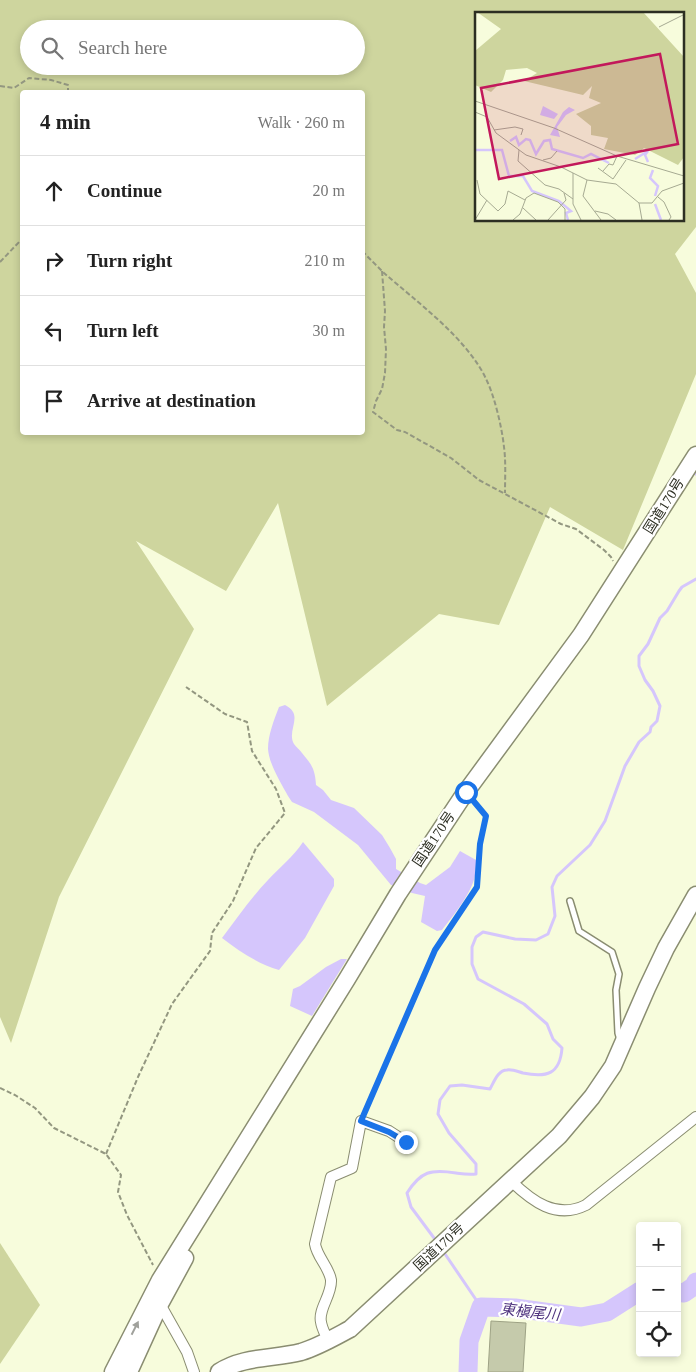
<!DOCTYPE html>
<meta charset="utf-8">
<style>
body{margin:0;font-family:"Times New Roman","Noto Sans JP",serif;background:#f6f6f6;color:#222}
.controls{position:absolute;right:15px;bottom:15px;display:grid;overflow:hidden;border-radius:5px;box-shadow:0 2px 8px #0003}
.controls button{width:45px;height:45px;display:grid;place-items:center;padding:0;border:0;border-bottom:1px solid #e0e0e0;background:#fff;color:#222;font:25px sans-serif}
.stop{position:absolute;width:15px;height:15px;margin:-11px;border:4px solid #1a73e8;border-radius:50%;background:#fff}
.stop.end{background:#1a73e8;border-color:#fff;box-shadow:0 1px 5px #0008}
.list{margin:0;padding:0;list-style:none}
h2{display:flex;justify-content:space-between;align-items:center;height:65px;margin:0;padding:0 20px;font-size:21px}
h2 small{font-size:16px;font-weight:400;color:#767676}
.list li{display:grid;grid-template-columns:32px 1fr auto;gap:15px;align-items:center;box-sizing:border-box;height:70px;padding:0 20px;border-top:1px solid #e0e0e0}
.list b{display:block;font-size:19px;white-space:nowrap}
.list em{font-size:16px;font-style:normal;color:#767676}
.icon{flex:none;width:28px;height:28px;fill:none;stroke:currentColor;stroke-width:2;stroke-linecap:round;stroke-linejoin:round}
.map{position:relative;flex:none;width:696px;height:1372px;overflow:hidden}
.search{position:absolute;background:#fff;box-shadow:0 2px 8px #0003;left:20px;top:20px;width:345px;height:55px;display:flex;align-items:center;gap:12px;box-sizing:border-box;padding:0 18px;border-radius:28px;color:#767676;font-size:19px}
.panel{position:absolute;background:#fff;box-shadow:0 2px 8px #0003;left:20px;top:90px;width:345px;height:345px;border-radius:5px}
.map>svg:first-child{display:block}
.green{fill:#ced59e;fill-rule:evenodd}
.water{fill:#d5c6fc}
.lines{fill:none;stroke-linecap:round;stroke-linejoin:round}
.stream{stroke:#d5c6fc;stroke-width:3}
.river{stroke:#d5c6fc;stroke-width:19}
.building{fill:#c5caab;stroke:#9ea285}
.service-casing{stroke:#8a8d71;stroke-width:8}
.minor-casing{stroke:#8a8d71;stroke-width:12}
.trunk-casing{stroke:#8a8d71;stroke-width:19}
.path{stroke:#939780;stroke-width:2;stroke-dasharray:5 2.5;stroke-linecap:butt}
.service{stroke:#fff;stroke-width:5}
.minor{stroke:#fff;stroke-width:10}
.trunk{stroke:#fff;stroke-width:16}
.oneway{fill:#a0a19c}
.route{stroke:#1a73e8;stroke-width:6}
.labels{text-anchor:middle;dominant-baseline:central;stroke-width:4.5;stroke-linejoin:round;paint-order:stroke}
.street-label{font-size:14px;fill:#2c2e22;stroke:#fff}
.water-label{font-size:15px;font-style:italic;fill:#4f337f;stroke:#fff}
.inset-river{fill:none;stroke:#d5c6fc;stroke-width:2.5}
.inset-road{fill:none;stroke:#a6aa92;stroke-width:1}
.view{fill:#c2185b;fill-opacity:0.15;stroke:#c2185b;stroke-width:2.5}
.inset-edge{fill:none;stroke:#2c2e22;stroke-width:2.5}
</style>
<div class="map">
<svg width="696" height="1372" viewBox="0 0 696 1372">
<rect width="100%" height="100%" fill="#f7fcdc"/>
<g class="green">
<path d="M0,0H696V227L675,254L696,293V374L623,550L550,507L499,625L439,614L327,706L278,503L226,591L136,541L194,629L59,897L11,1043L0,1017ZM476,14H682V220H476ZM29,29H356V66H29ZM22,92H362V432H22Z"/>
<path d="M0,1243L40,1305L0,1364Z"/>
</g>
<g class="water">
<path d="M285,705C305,715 286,730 294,744C296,747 300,750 302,753C312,765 315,769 316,785L323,790L331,800L354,808L382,835L390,848L396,859V869L420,883L426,885L450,867L460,851L476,860C476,865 476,871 475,876C471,894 453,916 442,930L437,931L421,922L425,896L412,893L391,885L358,845L314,812L292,802L288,796C281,783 269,764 268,749C268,735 274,720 279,707Z"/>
<path d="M303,842L334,879V886L305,938L279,970C258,964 239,951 222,938C237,918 251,898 268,880C280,867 293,857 303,842Z"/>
<path d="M341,959H347L312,1016L290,1006L293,989L300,986L326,967Z"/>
</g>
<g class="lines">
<g class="stream">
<path d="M695,472L696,474"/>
<path d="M437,1242L411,1207L407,1193C421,1171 431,1169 456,1173C463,1174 469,1175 476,1174V1164L449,1133L438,1114L440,1100L450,1086L462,1085L490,1089C494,1082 498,1070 507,1070C512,1069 519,1072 523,1073C547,1078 560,1074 562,1048L553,1039L547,1024L524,1004L478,979L472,964V947L476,937L483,932L515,939L536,940L548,934L555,916L552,887L557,876L590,845L605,821L625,766L639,742L650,732L651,727L657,721L660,706L653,691L645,680L639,666V656L648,644L660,618L667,611L679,591L682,587L696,579"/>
<path d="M443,1251L481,1307"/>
</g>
<g class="river">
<path d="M677,1292L684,1293L694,1286L696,1282"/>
<path d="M468,1372L469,1341L481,1307L515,1308L581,1317L607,1312L640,1291"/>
</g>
</g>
<path class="building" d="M491,1321L526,1323L523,1372H488Z"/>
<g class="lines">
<g class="service-casing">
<path id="service" d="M570,901L579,931L612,952L619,974L616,990L618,1033L620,1040"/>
</g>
<g class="minor-casing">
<g id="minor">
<path d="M511,1181C532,1201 556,1220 586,1205L696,1117"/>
<path d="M160,1304L187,1352L194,1372"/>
<path d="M328,1341C326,1335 322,1329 321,1322C318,1309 332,1295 331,1280C329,1267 317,1257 315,1244L331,1177L352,1168L361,1121L389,1131L406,1142"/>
</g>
</g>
<g class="trunk-casing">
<g id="trunk">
<path d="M113,1372L160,1280L347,979L398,894L463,796L581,635L696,455"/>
<path d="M129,1372L160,1304L185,1258"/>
<path d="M219,1372C243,1356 274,1359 301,1352C318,1347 335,1337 350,1329L559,1136L592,1097L613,1066L647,988L666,948L696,895"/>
</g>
</g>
<g class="path">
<path d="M0,86L14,88L29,78L51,80L68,85V92"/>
<path d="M362,251C370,259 377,266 384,273C417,302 469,340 487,381C495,398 502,428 504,447C506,462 505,478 505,493"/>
<path d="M0,262L22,239"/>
<path d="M382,271L385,311L384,327L386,349L385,373L382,389L376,401L373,412L397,430L405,432L451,458L479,480L561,524L576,529L604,550L611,557L613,561"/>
<path d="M0,1088L15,1095L35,1108L54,1128L106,1154L121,1175L118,1192L127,1215L153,1265"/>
<path d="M365,1112L435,950L477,887L479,844L486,816L475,802"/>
<path d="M106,1154L138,1077L172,1004L210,951L212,933L233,901L256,848L285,813L276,789L252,751L247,722L225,714L186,687"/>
</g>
<use href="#service" class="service"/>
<use href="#minor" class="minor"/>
<use href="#trunk" class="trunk"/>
</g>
<defs><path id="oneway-solid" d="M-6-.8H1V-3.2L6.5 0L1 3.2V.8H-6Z" transform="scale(1.25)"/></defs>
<use class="oneway" href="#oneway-solid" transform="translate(135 1328) rotate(-63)"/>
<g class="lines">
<path class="route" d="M406,1142L389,1132L361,1121L435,950L477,887L480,844L486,816L466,792"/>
</g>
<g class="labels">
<g class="street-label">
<text transform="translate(664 506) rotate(-58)">国道170号</text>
<text transform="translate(434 839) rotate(-56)">国道170号</text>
<text transform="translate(439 1247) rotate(-43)">国道170号</text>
</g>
<g class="water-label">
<text transform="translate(530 1312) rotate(6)">東槇尾川</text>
</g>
</g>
<g transform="translate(475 12)">
<rect width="209" height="209" fill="#f7fcdc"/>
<path d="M2,0H168L209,45V145L203,153L169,136L160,143L129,137L133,126L116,123V114L101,102L126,91L114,86L117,74L108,83L49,69L62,61L52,56L31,58L28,68L16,80L0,73V39L26,17Z" fill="#ced59e"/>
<path d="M68,94L83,102L79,107L65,103ZM94,95L100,98L91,103L82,115L85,125L75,123L88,100Z" fill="#d5c6fc"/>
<path class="inset-river" d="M35,129L41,125L44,133L51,127L55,128L61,142L69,129L75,128L77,137L108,146L116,142L134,151M0,138H27L34,164H48L57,179L84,189L96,199L91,201L93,208M160,147L173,139L170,143L173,150M178,158L175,166L183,174L180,184M180,192L186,208"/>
<path class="inset-road" d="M184,15L208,3M0,89L79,116L142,144L209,164M0,100L12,105L21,121L51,143L86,155L112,168L141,172L164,191H177L187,179L209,171M19,118L40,115L48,117L46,123M44,138L43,149L70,173L84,177L98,187M68,148L76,146L82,139M123,156L138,167L151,148M128,159L134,152L138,153L142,144M98,161V192L106,208M2,168L5,182L23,199L30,192L33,179L50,188M112,168L108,184L126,208M183,185L189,190L196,205L194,208M164,191L167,208M48,196L61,208M120,199L133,202L141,208M0,208L12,188M38,208L45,202L51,186L59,181L83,190L90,197V208M73,208L91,188L89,181"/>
<path class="view" d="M185,42L203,132L24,167L6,76Z"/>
<rect width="209" height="209" class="inset-edge"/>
</g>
</svg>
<div class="controls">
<button>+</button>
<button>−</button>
<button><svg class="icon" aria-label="locate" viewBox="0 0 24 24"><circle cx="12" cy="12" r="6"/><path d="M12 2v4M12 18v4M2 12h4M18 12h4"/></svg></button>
</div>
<div class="stop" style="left:466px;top:792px"></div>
<div class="stop end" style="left:406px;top:1142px"></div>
<div class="search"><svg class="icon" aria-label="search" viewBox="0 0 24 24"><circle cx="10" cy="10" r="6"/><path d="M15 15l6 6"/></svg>Search here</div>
<section class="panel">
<h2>4 min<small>Walk · 260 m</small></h2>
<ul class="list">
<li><svg class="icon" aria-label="ahead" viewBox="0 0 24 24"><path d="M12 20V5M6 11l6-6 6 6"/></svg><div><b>Continue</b></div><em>20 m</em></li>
<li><svg class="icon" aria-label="right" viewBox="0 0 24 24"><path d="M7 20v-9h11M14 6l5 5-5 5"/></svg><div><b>Turn right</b></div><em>210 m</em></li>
<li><svg class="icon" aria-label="left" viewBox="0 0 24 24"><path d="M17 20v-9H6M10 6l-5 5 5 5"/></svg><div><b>Turn left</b></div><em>30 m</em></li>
<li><svg class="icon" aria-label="arrive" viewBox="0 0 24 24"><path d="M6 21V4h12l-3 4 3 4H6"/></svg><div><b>Arrive at destination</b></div></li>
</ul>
</section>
</div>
